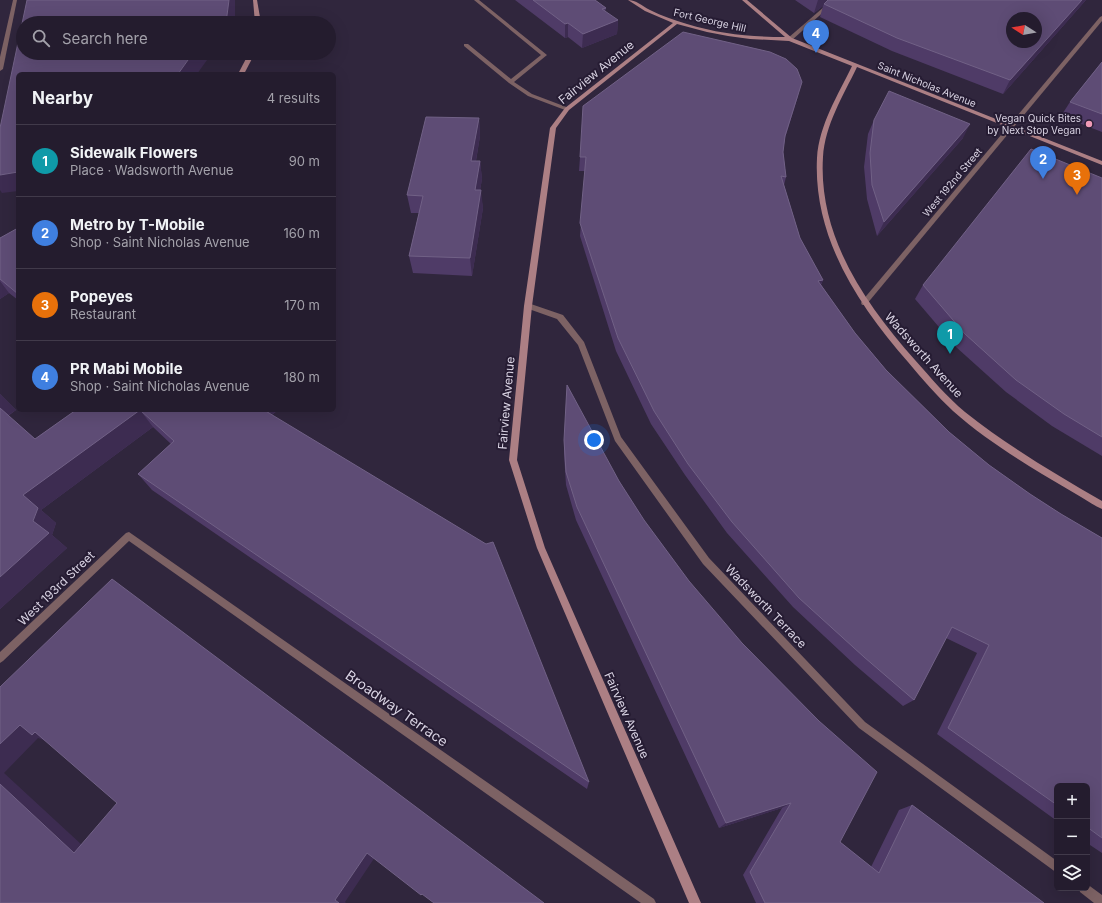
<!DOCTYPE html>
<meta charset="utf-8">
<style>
body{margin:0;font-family:Inter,sans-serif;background:#2c2536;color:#f1f3f6}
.controls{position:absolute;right:12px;bottom:12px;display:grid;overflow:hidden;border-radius:6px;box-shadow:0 4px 16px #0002}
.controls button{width:36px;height:36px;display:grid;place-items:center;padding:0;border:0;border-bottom:1px solid #413a4a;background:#241c2e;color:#f1f3f6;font:20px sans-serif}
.compass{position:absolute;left:1006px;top:12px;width:36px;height:36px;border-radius:50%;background:#241c2e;box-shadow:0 4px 16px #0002;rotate:281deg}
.you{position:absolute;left:594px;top:440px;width:14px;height:14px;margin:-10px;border:3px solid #fff;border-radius:50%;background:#1a73e8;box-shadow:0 0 0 6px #1a73e833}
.badge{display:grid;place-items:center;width:26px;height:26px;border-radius:50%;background:#8bbbb9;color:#fff;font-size:13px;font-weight:700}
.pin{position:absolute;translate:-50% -33px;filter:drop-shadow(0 1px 2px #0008)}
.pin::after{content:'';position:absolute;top:21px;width:14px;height:12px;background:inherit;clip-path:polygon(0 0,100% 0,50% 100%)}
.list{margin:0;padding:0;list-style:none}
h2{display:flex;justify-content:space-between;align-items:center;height:52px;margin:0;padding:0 16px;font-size:17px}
h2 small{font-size:13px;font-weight:400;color:#a3a1aa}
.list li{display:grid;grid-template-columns:26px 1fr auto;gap:12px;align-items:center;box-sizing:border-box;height:72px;padding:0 16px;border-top:1px solid #413a4a}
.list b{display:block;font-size:15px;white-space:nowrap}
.list p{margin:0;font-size:13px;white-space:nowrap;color:#a3a1aa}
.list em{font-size:13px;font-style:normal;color:#a3a1aa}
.icon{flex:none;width:22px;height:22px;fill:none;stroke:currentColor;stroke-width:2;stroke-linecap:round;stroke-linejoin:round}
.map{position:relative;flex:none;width:1102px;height:903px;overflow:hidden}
.search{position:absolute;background:#241c2e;box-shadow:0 4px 16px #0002;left:16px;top:16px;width:320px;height:44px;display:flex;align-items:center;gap:10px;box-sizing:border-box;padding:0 14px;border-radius:22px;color:#a3a1aa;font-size:15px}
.panel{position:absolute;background:#241c2e;box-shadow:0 4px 16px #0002;left:16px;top:72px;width:320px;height:340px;border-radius:6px}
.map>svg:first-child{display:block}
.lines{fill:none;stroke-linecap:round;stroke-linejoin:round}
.lane{fill:#7d6264;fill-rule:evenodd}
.street{fill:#7d6264;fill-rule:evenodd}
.secondary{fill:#ac7f84;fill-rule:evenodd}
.wall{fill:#4f3b67}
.shaded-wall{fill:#3d2c51}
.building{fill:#5e4c75;stroke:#716186;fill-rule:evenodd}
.poi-dot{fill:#f09ab6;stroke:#261c33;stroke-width:1.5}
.labels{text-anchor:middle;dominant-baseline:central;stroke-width:4;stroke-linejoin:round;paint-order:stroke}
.far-street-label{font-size:10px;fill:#d9d3e3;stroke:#261c33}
.far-poi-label{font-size:10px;fill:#d9d3e3;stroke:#261c33;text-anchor:end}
.street-label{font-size:12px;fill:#d9d3e3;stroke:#261c33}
.near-street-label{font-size:14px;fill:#d9d3e3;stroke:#261c33}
</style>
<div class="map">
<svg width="1102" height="903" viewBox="0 0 1102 903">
<rect width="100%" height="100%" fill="#30263d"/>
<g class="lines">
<path class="lane" d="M474,0H479L547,55L514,82L532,94L569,108V110H565L528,96L509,83L464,46V44H468L511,79L541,55Z"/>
<g class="street">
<path d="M13,0H17L3,69L0,71V57Z"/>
<path d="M832,0H837L792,40H788V38Z"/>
<path d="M1102,16V21L866,305H862L861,303L862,301L1100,17Z"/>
<path d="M528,303L563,315L584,342L621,437L709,558L865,722L1057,861V873L859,728L703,564L615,441L578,345L557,319L526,308L524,306Z"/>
<path d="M129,532L654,899L656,903H641L129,541L3,661L0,663V652L126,533Z"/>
<path d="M1087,884L1102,895V903H1094L1080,892L1079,888H1087Z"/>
</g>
<g class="secondary">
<path d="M253,0H257L261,23H255Z"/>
<path d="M628,0C636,0 642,6 650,10C662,16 674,20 687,24C719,34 752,37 785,37L742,0H747L792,38L1102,161V165L857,67C843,96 825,125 823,157C818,236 865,304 915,360C931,378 947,397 965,412C1008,446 1055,474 1102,501V509C1095,506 1088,501 1081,497C1068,489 1055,482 1042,474C1011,455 980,435 953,411C937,396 922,379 908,362C858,305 813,237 817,158C819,125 838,95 852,66L789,41L750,39L728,36L707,32L677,24L569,110L556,128L532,306L517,460L545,548L701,903H689L537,548L509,460L524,306L550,128L565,108L673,23L645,11Z"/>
<path d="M249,53H255L244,74H238Z"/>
</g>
</g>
<g class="wall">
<path d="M515,0H595L606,8L605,12L618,20L617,34L582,48L568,37L565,38Z"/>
<path d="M795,0H1086L1003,94L892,51L820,17L823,6L814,13Z"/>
<path d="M1102,62V132L1061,116L1070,102Z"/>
<path d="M798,96L785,138L783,152L786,177L784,185L800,238L823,280L821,285L855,333L886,370L949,432L989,465L1030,494L1061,514L1102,538V853L1087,843V786H1057V821L937,734L977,653L946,638L914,700L903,706L855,665L793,607L727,533L685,475L651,424L616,351L580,236L585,171H579L580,157Z"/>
<path d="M479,118L480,136L476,161H480L482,179L480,190L483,208L472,276L413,273L409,256L419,213H411L407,195Z"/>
<path d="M874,120L963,138L877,236L867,199L864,167L868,134Z"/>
<path d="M1102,178V456L1052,426L1006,392L956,347L915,299L923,285Z"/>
<path d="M18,228V300L9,293L0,299V238Z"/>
<path d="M0,394L16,410L8,416L35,439L76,410H278L272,415L589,782L587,789L152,490L138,474L171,444L153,427L41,510L56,523L52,535L67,548L0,609Z"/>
<path d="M564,440L619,481L840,842L871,867L899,810L912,805L1044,903H756L743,875L782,808L719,828L576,520L566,485L564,454Z"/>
</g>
<g class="shaded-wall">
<path d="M229,0H235V16L234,23H226Z"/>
<path d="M818,0H830L824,4L823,6L814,13Z"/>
<path d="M1082,0H1086L1003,94L1010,80Z"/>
<path d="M618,20L617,34L582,48L583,34Z"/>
<path d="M568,23V37L565,38V24Z"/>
<path d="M193,53H212L197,74H178Z"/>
<path d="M802,82L798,96L781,150L785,136Z"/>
<path d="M479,118L480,136L473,178L471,161Z"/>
<path d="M970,124L963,138L877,236L884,222Z"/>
<path d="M480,161L482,179L477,207L475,190Z"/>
<path d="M18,172V191L2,193L0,190V175Z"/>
<path d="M481,190L483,208L472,276L470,258Z"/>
<path d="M823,280L817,294L818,281Z"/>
<path d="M0,281L9,293L0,299Z"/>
<path d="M0,394L16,410L7,416L0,409Z"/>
<path d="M140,410L153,427L41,510L56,523L52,535L67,548L0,609V577L33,521L23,495Z"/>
<path d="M258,410H278L264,421Z"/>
<path d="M20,725L41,734L53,744L38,738L4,773L95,857L74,853L0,784V744Z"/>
<path d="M791,803L782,808L719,828L726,823Z"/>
<path d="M367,853L375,857L345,902L346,903H339L335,900Z"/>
</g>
<g class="building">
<path d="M27,0H229L226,23H23V53H193L178,74H18V172L0,175V128Z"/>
<path d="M533,0H595L606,8L602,9L618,20L583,34L568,23L565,24Z"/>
<path d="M828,0H1082L1010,80L897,38L824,4ZM1012,18H1036V42H1012Z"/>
<path d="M683,32L770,52L786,59L797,69L802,82L785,136L783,152L786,177L781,176L800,238L823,280L818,281L855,333L886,370L949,432L989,465L1030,494L1061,514L1102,538V838L1087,827V786H1057V805L948,728L989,645L952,627L914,700L864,657L799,598L732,522L688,464L654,411L618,338L580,223L586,157H580L583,106Z"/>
<path d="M1102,62V114L1070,102Z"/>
<path d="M889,91L970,124L884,222L872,185L870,153L874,120Z"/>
<path d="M426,117L479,118L471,161H480L475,190H481L470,258L409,256L423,196L407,195Z"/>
<path d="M1031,149L1102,178V437L1064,414L1016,380L965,334L923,285Z"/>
<path d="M18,228V294L0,279V238Z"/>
<path d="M567,385L619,481L644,520L689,581L742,643L819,721L877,772L840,842L879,873L912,805L1044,903H765L750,872L791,803L726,823L577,507L566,472L564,440Z"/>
<path d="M0,408L35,439L76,410H140L23,495L38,508L33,521L49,533L0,577Z"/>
<path d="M140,410H264L486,544L493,542L589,782L138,474L174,441Z"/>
<path d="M112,579L544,903H434L422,894L421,895L367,853L335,900L339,903H0V784L74,853L117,803L35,732L32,735L20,725L0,744V687Z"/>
</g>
<circle class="poi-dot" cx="1089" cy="124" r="4"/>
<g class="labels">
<g class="far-street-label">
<text transform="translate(710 20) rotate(13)">Fort George Hill</text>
<text transform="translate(927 84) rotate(22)">Saint Nicholas Avenue</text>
<text transform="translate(952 182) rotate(-50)">West 192nd Street</text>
</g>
<g class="far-poi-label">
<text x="1081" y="118">Vegan Quick Bites<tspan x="1081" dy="12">by Next Stop Vegan</tspan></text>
</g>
<g class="street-label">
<text transform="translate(596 72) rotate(-39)">Fairview Avenue</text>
<text transform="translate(924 355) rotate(48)">Wadsworth Avenue</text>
<text transform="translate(506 403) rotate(-85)">Fairview Avenue</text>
<text transform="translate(56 588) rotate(-44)">West 193rd Street</text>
<text transform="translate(766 606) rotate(46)">Wadsworth Terrace</text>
<text transform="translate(627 715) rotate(66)">Fairview Avenue</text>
</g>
<g class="near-street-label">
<text transform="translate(397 708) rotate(35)">Broadway Terrace</text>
</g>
</g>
</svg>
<div class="controls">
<button>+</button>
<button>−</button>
<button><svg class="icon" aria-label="layers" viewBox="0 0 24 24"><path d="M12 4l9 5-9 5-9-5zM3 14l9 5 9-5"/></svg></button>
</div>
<svg class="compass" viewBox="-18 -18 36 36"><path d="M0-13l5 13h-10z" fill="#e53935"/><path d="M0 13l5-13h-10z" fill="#a3a1aa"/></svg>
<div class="you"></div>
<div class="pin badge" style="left:950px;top:354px;background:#0f9aa8">1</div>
<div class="pin badge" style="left:1043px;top:179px;background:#3f7fe0">2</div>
<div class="pin badge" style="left:1077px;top:195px;background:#e8710a">3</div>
<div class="pin badge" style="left:816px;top:53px;background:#3f7fe0">4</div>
<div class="search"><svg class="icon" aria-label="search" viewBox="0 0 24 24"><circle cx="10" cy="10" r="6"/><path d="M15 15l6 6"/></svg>Search here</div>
<section class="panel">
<h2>Nearby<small>4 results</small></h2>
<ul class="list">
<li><span class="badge" style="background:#0f9aa8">1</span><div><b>Sidewalk Flowers</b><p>Place · Wadsworth Avenue</p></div><em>90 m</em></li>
<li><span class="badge" style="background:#3f7fe0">2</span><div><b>Metro by T-Mobile</b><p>Shop · Saint Nicholas Avenue</p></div><em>160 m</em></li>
<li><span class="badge" style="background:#e8710a">3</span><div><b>Popeyes</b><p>Restaurant</p></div><em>170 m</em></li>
<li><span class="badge" style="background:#3f7fe0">4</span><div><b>PR Mabi Mobile</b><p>Shop · Saint Nicholas Avenue</p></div><em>180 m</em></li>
</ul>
</section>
</div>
